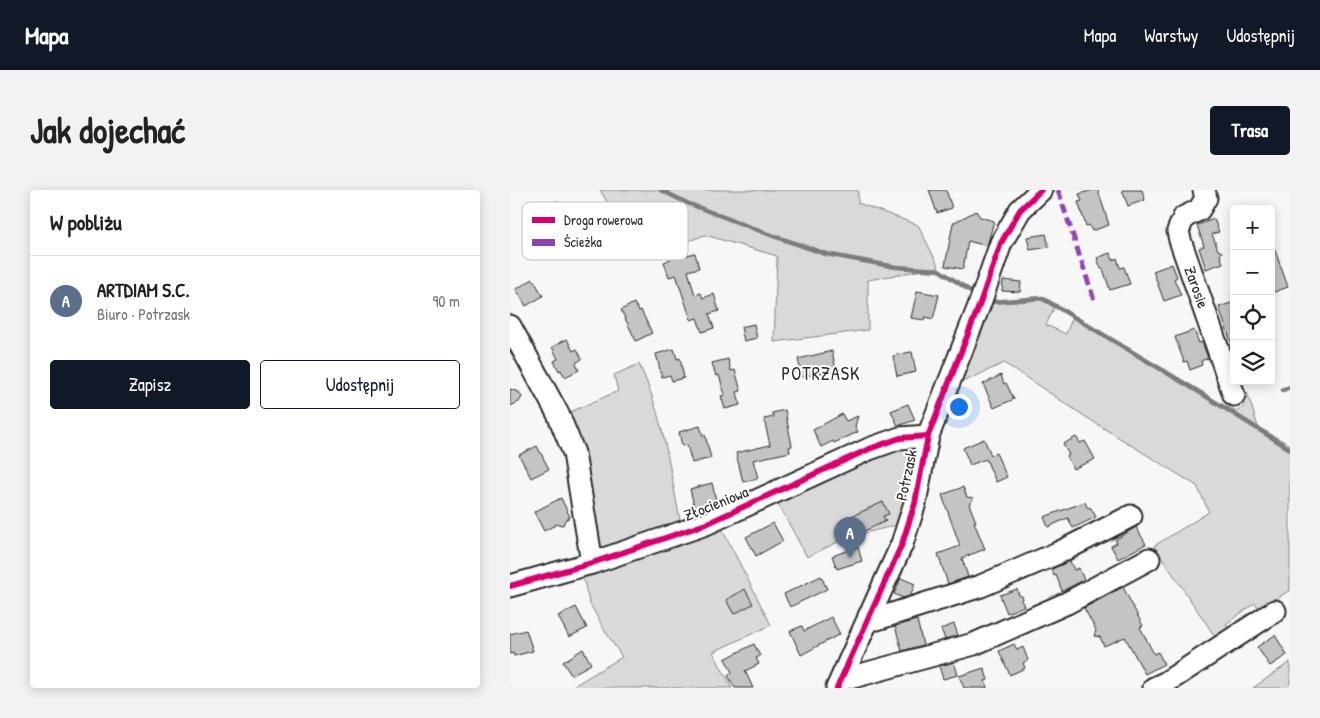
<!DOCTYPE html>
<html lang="pl">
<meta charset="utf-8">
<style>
body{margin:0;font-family:"Patrick Hand",sans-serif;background:#f2f2f2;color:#222}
.controls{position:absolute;right:15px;top:15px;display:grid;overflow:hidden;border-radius:5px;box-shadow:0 2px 12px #0003}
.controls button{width:45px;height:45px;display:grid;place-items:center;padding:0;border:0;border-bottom:1px solid #e0e0e0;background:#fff;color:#222;font:25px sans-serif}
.you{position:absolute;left:448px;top:216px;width:18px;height:18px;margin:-12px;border:4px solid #fff;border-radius:50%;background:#1a73e8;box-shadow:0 0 0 8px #1a73e833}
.badge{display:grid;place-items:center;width:32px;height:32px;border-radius:50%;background:#111827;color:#fff;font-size:16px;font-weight:700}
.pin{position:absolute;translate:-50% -41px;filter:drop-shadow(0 1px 2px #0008)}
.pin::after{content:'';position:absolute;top:26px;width:18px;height:15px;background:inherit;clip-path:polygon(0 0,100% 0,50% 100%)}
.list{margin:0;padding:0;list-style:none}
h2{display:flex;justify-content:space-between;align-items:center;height:65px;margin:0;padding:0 20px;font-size:21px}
h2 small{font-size:16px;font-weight:400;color:#767676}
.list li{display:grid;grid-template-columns:32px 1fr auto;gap:15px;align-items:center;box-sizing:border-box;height:90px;padding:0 20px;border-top:1px solid #e0e0e0}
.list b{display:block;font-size:19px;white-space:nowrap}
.list p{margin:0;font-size:16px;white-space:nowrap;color:#767676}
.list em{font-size:16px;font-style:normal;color:#767676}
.actions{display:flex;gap:10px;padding:15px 20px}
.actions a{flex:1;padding:11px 0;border:1px solid #111827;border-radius:5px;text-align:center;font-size:18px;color:#111827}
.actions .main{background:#111827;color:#fff}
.icon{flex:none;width:28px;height:28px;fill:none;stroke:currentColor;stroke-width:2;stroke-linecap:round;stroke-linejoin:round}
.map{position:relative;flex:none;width:780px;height:498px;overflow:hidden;border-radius:5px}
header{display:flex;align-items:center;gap:30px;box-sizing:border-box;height:70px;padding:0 25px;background:#111827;color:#fff}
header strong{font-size:24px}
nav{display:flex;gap:28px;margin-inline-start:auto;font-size:18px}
.intro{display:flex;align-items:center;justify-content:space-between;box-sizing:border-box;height:120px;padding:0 30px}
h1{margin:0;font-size:35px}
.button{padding:12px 22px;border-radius:5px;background:#111827;color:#fff;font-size:18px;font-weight:700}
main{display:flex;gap:30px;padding:0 30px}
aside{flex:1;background:#fff;border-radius:5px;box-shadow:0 2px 12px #0003}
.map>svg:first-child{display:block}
.green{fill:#d9d9d9;stroke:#828282}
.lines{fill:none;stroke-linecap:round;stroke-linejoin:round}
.stream{stroke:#7b7b7b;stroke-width:4.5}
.building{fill:#c4c4c4;stroke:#2b2b2b}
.minor-casing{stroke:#2b2b2b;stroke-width:25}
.minor{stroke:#fff;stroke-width:21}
.quiet{stroke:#8e44ad;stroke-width:5;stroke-dasharray:10 5;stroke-linecap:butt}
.cycleway-casing{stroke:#fff;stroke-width:9}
.cycleway{stroke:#d6006c;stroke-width:6}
.labels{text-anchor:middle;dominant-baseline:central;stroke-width:4;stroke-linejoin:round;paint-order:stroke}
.street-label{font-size:16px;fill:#2b2b2b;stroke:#fff}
.neighbourhood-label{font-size:18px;letter-spacing:1px;fill:#2b2b2b;stroke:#fff}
.key{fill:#fff;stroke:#bfbfbf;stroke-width:1}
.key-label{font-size:14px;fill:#2b2b2b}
</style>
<header>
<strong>Mapa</strong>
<nav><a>Mapa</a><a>Warstwy</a><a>Udostępnij</a></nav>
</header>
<div class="intro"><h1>Jak dojechać</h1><a class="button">Trasa</a></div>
<main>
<aside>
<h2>W pobliżu<small></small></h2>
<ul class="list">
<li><span class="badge" style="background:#5c6f8a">A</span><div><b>ARTDIAM S.C.</b><p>Biuro · Potrzask</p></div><em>90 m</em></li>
</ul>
<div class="actions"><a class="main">Zapisz</a><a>Udostępnij</a></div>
</aside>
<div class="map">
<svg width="780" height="498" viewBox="0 0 780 498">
<rect width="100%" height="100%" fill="#f7f7f7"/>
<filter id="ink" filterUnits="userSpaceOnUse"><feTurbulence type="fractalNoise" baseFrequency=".02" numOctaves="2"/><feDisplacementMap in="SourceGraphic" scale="10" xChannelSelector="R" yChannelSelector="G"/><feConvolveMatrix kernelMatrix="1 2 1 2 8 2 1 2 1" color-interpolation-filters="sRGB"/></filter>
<g filter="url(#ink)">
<g class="green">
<path d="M90,0H348V13L408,35L429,77L358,90V140L264,152L267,66L195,45L155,60L138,31L117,45Z"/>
<path d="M530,110L545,116L536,135L556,144L563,126L717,217L728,221L733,217L737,202L748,237L780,255V400L750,420L745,413L716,434L721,444L708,451L644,356L699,322L687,296L582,231L494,173L455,191L447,187L478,114Z"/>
<path d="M129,174C153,224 160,281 171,335L90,364L58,223L108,201L104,185Z"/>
<path d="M393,258L406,265L390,334L336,348L297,367L266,310Z"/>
<path d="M210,335L261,435L203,462L222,498H60L112,467L95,441L79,412L72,383Z"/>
<path d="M780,472V498H743Z"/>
</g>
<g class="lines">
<g class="stream">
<path d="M151,0L177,13L258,44L316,64L386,77L429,80L462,102"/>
<path d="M480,112L532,108L689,202L780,259"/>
<path d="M773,200L780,197"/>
</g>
</g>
<g class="building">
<path d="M419,0H436L442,18L427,23Z"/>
<path d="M583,0H588L599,35L582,41L579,35L576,36L568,12L572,11L569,4Z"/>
<path d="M612,0H632L635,10L618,16Z"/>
<path d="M47,11L52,20L62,14L84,51L68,60L62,50L51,56L35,30L40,27L35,18Z"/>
<path d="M466,21L470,27L484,31L477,56L458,51L453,79L435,76L443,33Z"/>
<path d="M704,29L709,42L702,44L708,60L712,62L710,65L713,73L696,79L689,58L694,56L687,35Z"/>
<path d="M536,44L539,57L520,60L517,47Z"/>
<path d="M761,55H763L778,97L761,103Z"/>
<path d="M171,60L174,66L185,63L189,78L178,81L185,105L191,103L193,108L204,104L209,121L199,124L204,138L192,142L187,128L181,130L166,85L159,87L154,72L161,69L159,64Z"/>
<path d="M600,63L603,70L607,68L610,78L614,77L620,94L600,100L593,79H591L587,68Z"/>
<path d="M662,74L667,87L664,89L671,105L654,111L643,81Z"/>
<path d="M23,89L33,106L16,116L6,99Z"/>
<path d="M493,90L511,92L510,102L492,101Z"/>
<path d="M407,101L429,105L423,129L415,127L414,130L401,128Z"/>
<path d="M724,112V155H722L709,117Z"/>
<path d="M124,113L129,121L131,120L142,143L126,151L111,120Z"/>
<path d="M244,134L247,148L234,151L231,137Z"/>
<path d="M684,140L689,153L692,152L698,168L691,171L692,175L680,180L677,171L674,172L665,147Z"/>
<path d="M57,149L63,161L67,159L72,169L66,173L69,180L55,187L51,180L49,181L44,171L48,169L42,157Z"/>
<path d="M164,159L167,169L170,168L174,188L162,191L160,185L152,187L146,164Z"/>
<path d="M322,161L326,180L292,187L288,169Z"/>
<path d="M400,162H402L406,182L387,186L383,166Z"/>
<path d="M218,169L221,181L225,180L231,201L227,202L230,215L215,219L211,206L215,205L209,185L206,186L202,173Z"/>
<path d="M491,185L494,194L496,193L504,209L484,218L473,194Z"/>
<path d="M0,199L9,202L12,207L9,212L0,216Z"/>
<path d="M398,214L405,230L388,236L381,221Z"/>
<path d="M275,220L282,256L279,257L280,262L243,270L248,288L233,292L226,263L260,255L254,229L264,227L262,223Z"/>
<path d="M332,224L336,231L348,226L345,236L348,242L324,253L323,251L311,257L303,240Z"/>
<path d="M190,236L193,246L195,245L196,249L201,268L182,273L177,255L172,256L169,242Z"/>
<path d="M566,247L570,253L575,251L585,269L563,279L557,266L559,265L553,254Z"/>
<path d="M474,249L481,265L486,263L497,287L486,292L476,269L460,275L453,258Z"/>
<path d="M27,256L39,279L21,288L9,265Z"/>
<path d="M202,293L207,315L186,324L180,299Z"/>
<path d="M453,297L457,307L464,308L459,314L466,332H464L475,359L452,368L458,387L438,394L428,364L450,356L432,305Z"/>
<path d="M51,308L60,327L55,330L53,335L47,334L34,341L24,322Z"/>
<path d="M373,312L379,324L373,326L376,331L350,343L342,326Z"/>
<path d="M575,312L577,317L581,318L586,327L563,338L558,328L538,337L534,327Z"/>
<path d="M263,333L273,351L246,366L236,347Z"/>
<path d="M626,337L636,354L608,369L601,356L607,353L605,350Z"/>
<path d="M348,357L352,371L327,379L322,366Z"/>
<path d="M560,371L564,380L569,378L574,390L552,401L546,385L544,386L542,379Z"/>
<path d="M311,386L317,399L280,417L274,404Z"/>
<path d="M391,388L405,394L400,406L393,408L384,404Z"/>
<path d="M613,397L633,436L630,437L644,464L648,462L654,474L635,484L615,447L594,456L590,447L584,446L586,440L574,418Z"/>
<path d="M235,399L243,414L224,424L216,410Z"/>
<path d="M507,399L509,405L513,407L511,410L514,416L497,423L490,405Z"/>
<path d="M66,417L77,438L59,447L48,426Z"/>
<path d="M321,427L330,444L291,465L280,441L292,436L294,441Z"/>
<path d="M407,430L413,455L392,461L385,436Z"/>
<path d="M444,434L448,445L435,449L431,439Z"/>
<path d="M16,440L23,461L4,466L3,463L0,464V444Z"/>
<path d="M765,445L777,465L760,476L747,457Z"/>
<path d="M244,454L250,466L246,468L249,474L235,481L243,498H225L218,486L222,482L215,469Z"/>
<path d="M504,454L507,460L513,457L518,470L513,473L515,478L500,485L489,461Z"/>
<path d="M73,459L81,474L61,485L53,472Z"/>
<path d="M444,472L448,485L433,489L429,476Z"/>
<path d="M474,478L478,490L475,491L477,498H454L449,486Z"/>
</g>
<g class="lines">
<g class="minor-casing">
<g id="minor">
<path d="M694,0L696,8L689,20L674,27L668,41L670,50L724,205"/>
<path d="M0,136L48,224L64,263L82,373"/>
<path d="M0,396L82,373L196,334L359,259L390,248L418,246"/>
<path d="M359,426L367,429L471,396L550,362L621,326"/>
<path d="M334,484L343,487L464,454L557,413L639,369"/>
<path d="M327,498L392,354L405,313L418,246L469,116L491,53L510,20L531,0"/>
<path d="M644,498L655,493L765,421"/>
</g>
</g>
<use href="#minor" class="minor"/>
<path class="quiet" d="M548,0L585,113"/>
<g class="cycleway-casing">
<g id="cycleway">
<path d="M0,396L82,373L196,334L359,259L390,248L418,246"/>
<path d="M327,498L392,354L405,313L418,246L469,116L491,53L510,20L531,0"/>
</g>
</g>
<use href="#cycleway" class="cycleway"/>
</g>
</g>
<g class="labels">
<g class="street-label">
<text transform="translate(687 97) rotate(70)">Zarosie</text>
<text transform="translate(396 285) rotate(-78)">Potrzask</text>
<text transform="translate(206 313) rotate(-22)">Złocieniowa</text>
</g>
<g class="neighbourhood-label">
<text x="311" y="183">POTRZASK</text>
</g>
</g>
<rect x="12" y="12" width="166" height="58" rx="8" class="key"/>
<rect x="22" y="27" width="23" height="6" fill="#d6006c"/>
<rect x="22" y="49" width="23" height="7" fill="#8e44ad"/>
<g class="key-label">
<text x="54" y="35">Droga rowerowa</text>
<text x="54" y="57">Ścieżka</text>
</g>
</svg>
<div class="controls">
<button>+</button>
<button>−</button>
<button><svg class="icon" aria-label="locate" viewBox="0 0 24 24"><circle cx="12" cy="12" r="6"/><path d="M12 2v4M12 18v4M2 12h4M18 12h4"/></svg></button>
<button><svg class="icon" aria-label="layers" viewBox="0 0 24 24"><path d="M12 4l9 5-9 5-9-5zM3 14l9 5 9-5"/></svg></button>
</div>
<div class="you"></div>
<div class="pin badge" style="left:340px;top:368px;background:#5c6f8a">A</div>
</div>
</main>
